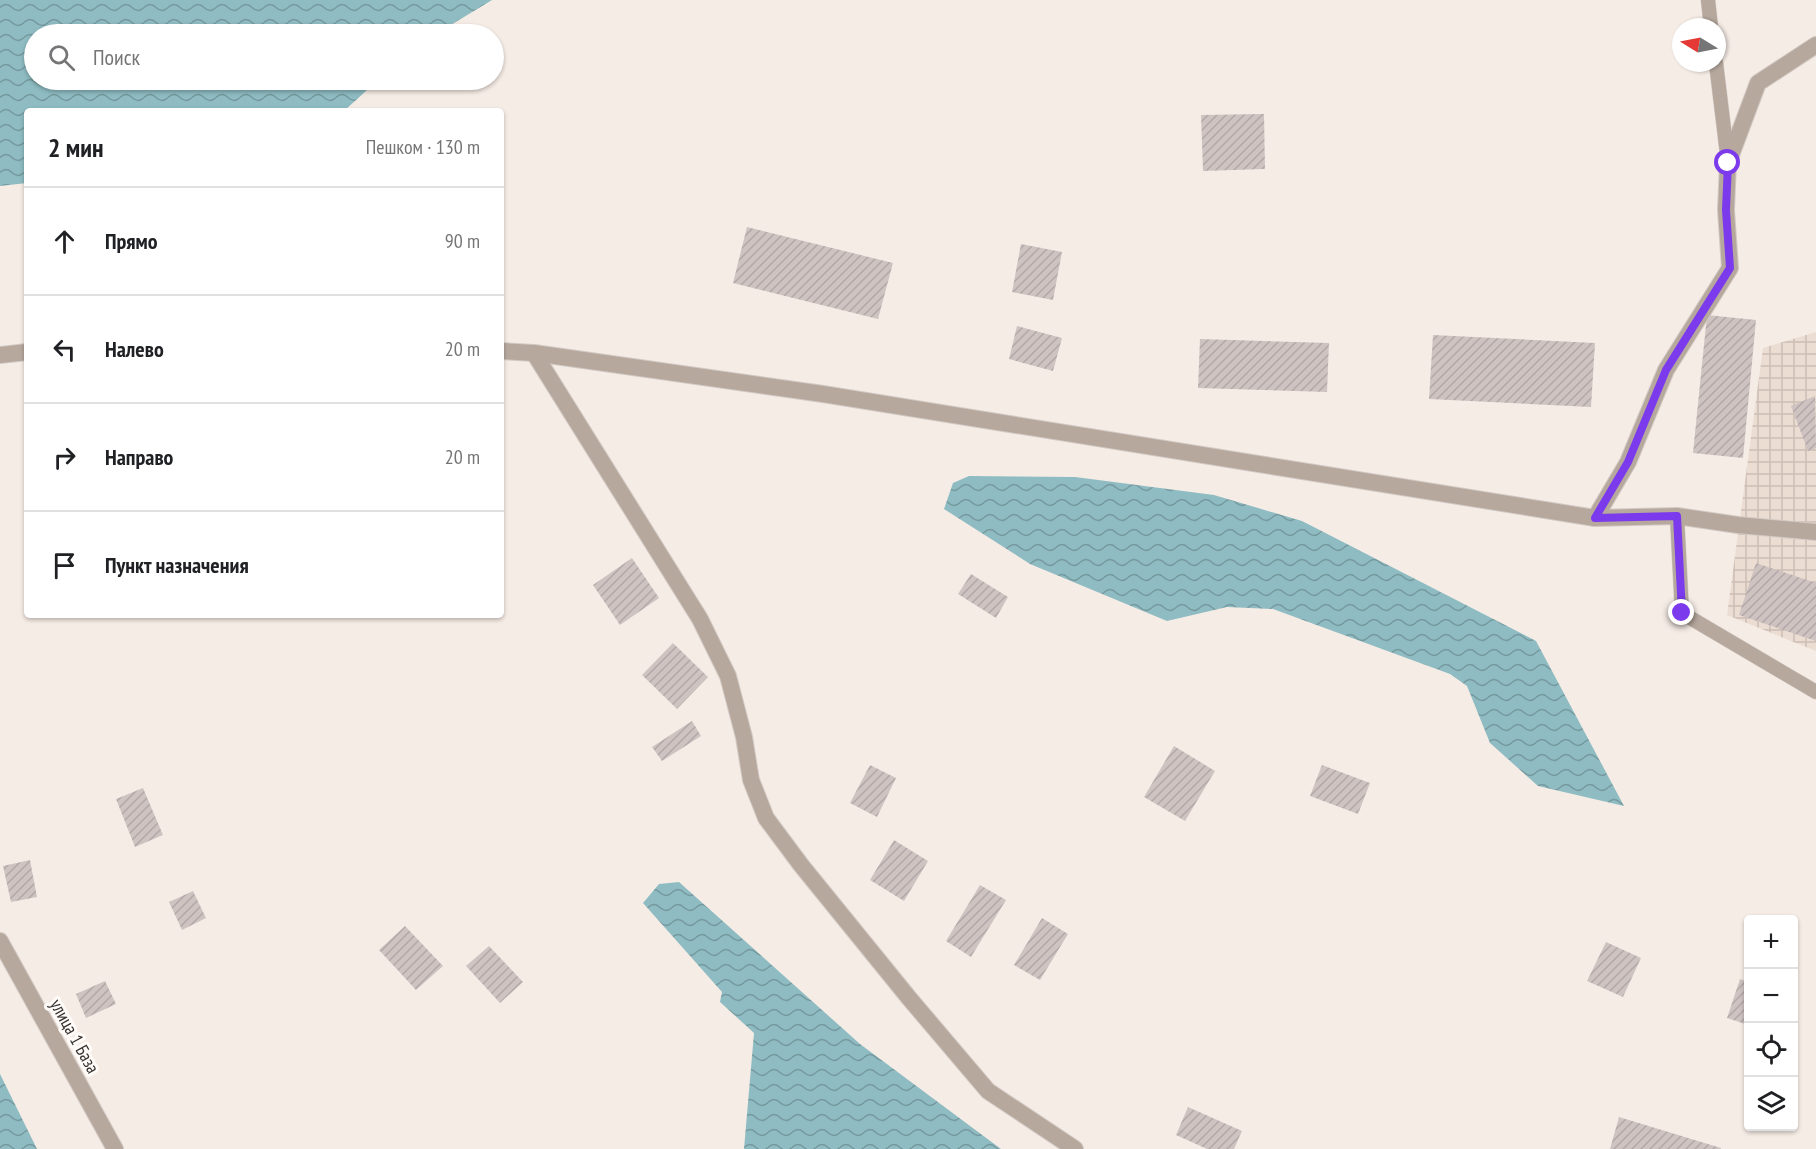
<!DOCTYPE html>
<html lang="ru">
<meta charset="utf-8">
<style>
body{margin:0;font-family:"PT Sans Narrow",sans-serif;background:#f6f6f6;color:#202124}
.controls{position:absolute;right:18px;bottom:18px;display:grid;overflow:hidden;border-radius:6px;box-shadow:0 2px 4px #0004}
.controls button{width:54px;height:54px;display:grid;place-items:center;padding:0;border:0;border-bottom:2px solid #e0e0e0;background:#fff;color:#202124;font:30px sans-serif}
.compass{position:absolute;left:1672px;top:18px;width:54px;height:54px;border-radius:50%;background:#fff;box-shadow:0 2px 4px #0004;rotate:280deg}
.stop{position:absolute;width:18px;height:18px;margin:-14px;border:4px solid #7c3aed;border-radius:50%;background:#fff}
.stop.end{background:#7c3aed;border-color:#fff;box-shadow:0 2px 6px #0008}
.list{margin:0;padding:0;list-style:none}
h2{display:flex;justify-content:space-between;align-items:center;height:78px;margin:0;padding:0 24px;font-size:26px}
h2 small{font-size:20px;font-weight:400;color:#757577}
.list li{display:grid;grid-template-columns:39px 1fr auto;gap:18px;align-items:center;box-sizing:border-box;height:108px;padding:0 24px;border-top:2px solid #e0e0e0}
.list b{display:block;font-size:22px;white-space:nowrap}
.list em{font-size:20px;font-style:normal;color:#757577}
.icon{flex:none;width:33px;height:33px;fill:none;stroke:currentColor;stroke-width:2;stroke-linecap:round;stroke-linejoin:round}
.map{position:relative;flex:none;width:1816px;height:1149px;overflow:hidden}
.search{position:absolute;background:#fff;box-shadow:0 2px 4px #0004;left:24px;top:24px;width:480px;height:66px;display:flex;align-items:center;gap:15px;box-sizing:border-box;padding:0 21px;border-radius:33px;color:#757577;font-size:22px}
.panel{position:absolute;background:#fff;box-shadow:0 2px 4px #0004;left:24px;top:108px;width:480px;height:510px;border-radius:6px}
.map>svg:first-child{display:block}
.industrial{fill:url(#industrial-grid)}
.water{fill:url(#water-waves)}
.building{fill:url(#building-hatch)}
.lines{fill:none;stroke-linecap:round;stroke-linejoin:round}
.service-casing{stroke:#d3cac5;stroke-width:15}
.minor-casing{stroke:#d3cac5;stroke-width:18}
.tertiary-casing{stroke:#d3cac5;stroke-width:18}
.service{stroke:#b6a89d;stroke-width:14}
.minor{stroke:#b6a89d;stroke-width:16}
.tertiary{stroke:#b6a89d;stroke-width:16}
.route{stroke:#7c3aed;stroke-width:8}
.labels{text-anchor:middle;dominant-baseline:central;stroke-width:6;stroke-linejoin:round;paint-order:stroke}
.street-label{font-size:18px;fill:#34312e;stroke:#fffbf8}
</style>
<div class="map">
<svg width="1816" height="1149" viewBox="0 0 1816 1149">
<defs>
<pattern id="industrial-grid" width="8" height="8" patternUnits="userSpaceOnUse" patternTransform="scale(1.5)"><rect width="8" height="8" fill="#ecddd2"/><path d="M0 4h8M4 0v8" fill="none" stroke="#cbbeb5"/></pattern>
<pattern id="water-waves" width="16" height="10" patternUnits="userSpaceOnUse" patternTransform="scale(1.5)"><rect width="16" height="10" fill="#8ebcc2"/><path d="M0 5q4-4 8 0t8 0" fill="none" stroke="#75999e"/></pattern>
<pattern id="building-hatch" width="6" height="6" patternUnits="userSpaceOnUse" patternTransform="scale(1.5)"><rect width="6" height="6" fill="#cfc3c2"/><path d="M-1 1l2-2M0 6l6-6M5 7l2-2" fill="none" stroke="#b2a8a7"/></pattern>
</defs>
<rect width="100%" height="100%" fill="#f6ece6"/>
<path class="industrial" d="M1816,332V651L1727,615L1763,348Z"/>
<g class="water">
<path d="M0,0H492L436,34H34V80H378L344,111H27V183L0,186Z"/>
<path d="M969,476L1075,477L1214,495L1302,521L1536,641L1624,806L1538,786L1490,743L1467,686L1450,674L1273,609L1227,607L1167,621L1030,564L944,509L953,483Z"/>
<path d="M679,882L860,1044L1001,1149H744L754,1033L720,1002L722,992L643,903L659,884Z"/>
<path d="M0,1074L37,1149H0Z"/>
</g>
<g class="building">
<path d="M1264,114L1265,169L1203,171L1201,115Z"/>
<path d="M747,227L893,263L878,319L733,283Z"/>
<path d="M1021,244L1062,252L1053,300L1012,292Z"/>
<path d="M1707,315L1756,320L1743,458L1693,453Z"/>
<path d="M1017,326L1062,338L1053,371L1009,359Z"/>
<path d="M1433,335L1595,343L1591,407L1429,399Z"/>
<path d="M1200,339L1329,343L1327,392L1198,388Z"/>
<path d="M1815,396L1816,448L1808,451L1791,406Z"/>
<path d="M632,558L659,598L620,625L593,585Z"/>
<path d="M1756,563L1816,583V641L1739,615Z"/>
<path d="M971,574L1008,597L996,618L958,594Z"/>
<path d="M673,643L708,677L677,709L642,675Z"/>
<path d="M692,721L701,736L662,761L652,747Z"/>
<path d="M1174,746L1215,771L1185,821L1144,797Z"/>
<path d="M870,765L896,778L877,817L850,803Z"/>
<path d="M1322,765L1370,783L1358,814L1310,796Z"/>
<path d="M143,788L163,835L135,847L116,799Z"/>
<path d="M894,840L928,861L904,901L870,880Z"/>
<path d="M30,860L37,897L11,902L3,866Z"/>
<path d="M980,885L1006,900L971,957L946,941Z"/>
<path d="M193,891L206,918L182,930L169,902Z"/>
<path d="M1042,918L1068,934L1040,980L1014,965Z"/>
<path d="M405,926L443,966L416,990L379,950Z"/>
<path d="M1606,942L1641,958L1623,997L1587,981Z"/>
<path d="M489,946L523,982L500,1003L466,966Z"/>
<path d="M1740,979L1748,982V1025L1727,1018Z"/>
<path d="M105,981L116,1004L86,1018L76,994Z"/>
<path d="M1188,1107L1242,1131L1234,1149H1207L1176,1135Z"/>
<path d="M1619,1117L1721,1148V1149H1610Z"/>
</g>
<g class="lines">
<g class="service-casing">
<g id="service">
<path d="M1708,0L1711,27"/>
<path d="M1716,63L1728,162"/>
<path d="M1677,516L1682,613L1816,692"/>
</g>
</g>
<g class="minor-casing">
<g id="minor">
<path d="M534,353L700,619L728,676L744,737L751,780L766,818L801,865L909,998L988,1091L1075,1149"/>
<path d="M1595,518L1628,462L1666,370L1730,268L1726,210L1728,163L1758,83L1816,45"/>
<path d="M1595,518L1677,516L1738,525L1816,532"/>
<path d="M0,941L115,1149"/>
</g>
</g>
<g class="tertiary-casing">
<g id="tertiary">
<path d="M501,351L534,353L823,394L1595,518"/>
<path d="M0,355L27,352"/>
</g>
</g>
<use href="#service" class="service"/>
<use href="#minor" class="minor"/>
<use href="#tertiary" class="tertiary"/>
</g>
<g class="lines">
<path class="route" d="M1682,613L1677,516L1595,518L1628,462L1666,370L1730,268L1726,210L1728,163"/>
</g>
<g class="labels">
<g class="street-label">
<text transform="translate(75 1036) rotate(61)">улица 1 База</text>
</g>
</g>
</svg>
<div class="controls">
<button>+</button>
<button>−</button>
<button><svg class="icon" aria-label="locate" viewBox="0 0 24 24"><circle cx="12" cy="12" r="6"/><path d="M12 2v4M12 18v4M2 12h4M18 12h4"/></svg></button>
<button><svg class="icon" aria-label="layers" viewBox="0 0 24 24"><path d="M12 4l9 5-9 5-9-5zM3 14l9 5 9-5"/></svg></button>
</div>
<svg class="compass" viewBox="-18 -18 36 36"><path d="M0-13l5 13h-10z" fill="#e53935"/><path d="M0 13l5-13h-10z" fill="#757577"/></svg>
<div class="stop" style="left:1728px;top:163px"></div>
<div class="stop end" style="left:1682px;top:613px"></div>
<div class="search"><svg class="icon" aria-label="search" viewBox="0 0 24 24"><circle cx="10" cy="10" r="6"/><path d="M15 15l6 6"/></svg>Поиск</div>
<section class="panel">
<h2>2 мин<small>Пешком · 130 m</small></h2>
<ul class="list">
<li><svg class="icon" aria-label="ahead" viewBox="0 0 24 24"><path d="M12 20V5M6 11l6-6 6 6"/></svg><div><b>Прямо</b></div><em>90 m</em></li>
<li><svg class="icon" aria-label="left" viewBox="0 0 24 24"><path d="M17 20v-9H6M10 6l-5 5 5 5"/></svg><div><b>Налево</b></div><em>20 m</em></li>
<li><svg class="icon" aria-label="right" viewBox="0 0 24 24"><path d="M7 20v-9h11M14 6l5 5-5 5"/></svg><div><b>Направо</b></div><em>20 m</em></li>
<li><svg class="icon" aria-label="arrive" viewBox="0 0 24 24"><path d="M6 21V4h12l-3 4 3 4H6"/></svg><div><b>Пункт назначения</b></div></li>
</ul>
</section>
</div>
